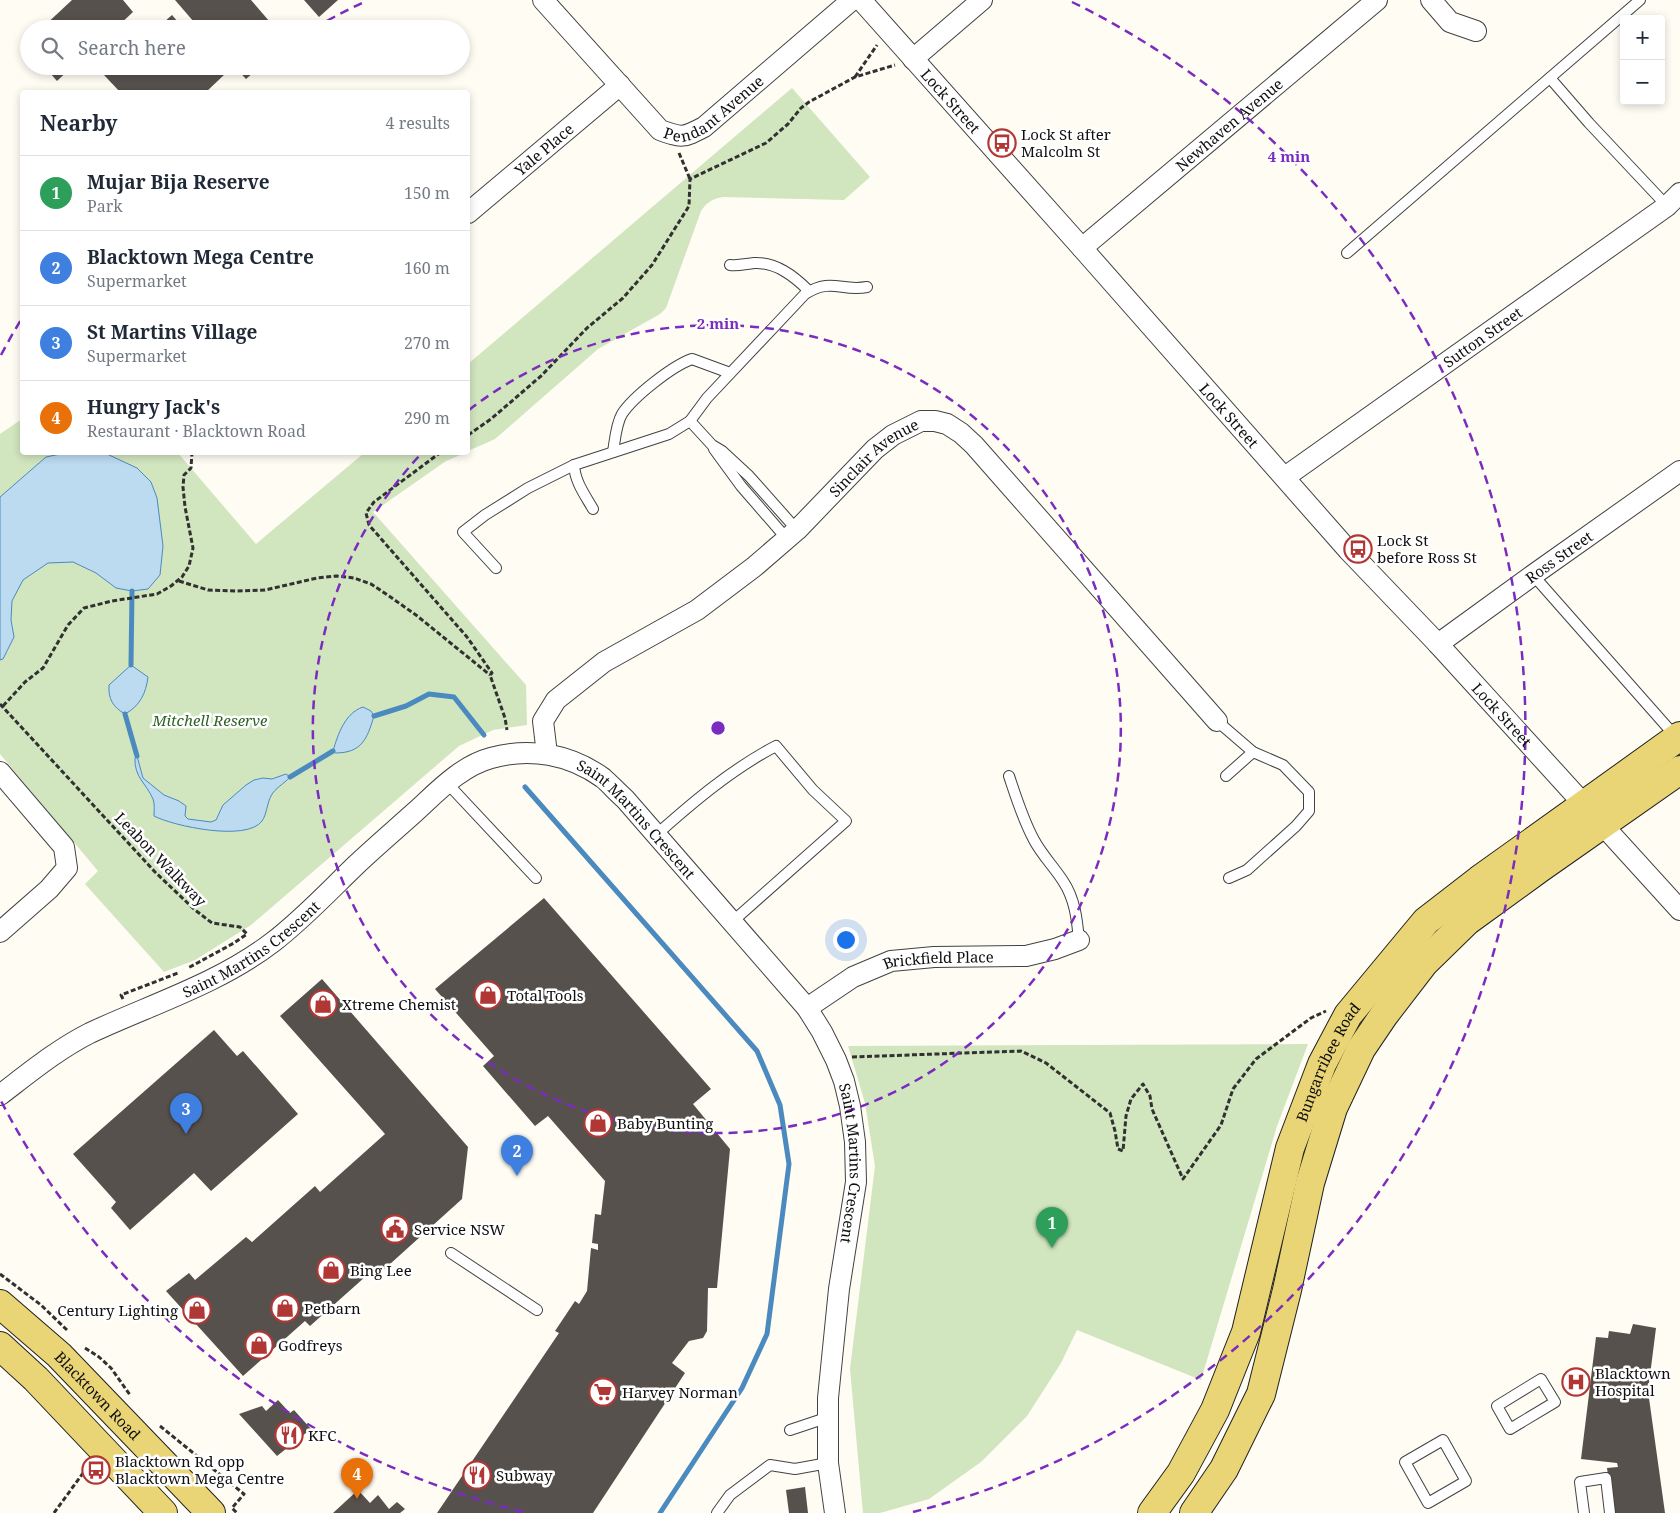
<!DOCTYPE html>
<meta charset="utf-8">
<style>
body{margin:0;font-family:"Noto Serif",serif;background:#f6f6f7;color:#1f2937}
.controls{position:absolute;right:15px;top:15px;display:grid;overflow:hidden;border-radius:5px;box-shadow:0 2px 8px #0003}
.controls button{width:45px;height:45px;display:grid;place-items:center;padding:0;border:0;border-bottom:1px solid #e0e1e3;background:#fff;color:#1f2937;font:25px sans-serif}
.you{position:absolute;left:845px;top:939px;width:18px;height:18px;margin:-12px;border:4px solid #fff;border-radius:50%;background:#1a73e8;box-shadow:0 0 0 8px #1a73e833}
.badge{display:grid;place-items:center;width:32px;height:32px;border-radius:50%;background:#b13735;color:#fff;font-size:16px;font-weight:700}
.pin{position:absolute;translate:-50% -41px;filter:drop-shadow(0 1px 2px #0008)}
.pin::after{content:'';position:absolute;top:26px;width:18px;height:15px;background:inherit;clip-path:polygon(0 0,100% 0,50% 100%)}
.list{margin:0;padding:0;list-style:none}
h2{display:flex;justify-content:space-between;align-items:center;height:65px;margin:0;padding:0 20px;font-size:21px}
h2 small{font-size:16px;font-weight:400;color:#747a83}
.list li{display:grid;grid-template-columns:32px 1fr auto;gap:15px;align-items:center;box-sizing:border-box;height:75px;padding:0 20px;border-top:1px solid #e0e1e3}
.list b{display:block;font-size:19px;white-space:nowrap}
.list p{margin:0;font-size:16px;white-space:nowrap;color:#747a83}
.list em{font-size:16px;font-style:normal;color:#747a83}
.icon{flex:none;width:28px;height:28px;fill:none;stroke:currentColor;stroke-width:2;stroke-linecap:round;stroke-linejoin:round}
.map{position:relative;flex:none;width:1680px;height:1513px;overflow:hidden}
.search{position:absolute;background:#fff;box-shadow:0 2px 8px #0003;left:20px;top:20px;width:450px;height:55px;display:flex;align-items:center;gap:12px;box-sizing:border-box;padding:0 18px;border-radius:28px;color:#747a83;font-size:19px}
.panel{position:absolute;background:#fff;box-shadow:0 2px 8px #0003;left:20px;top:90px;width:450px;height:365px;border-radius:5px}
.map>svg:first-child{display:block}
.green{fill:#d1e5bf}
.water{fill:#bcdaf0;stroke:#4b8abf}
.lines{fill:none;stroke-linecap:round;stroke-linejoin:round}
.stream{stroke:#4b8abf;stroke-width:5}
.building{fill:#57514d}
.lane-casing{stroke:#424242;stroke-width:12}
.street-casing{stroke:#424242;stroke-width:22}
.primary-casing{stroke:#202020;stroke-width:30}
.path{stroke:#313131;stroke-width:3;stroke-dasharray:5 2.5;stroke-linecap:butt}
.lane{stroke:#fff;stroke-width:10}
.street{stroke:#fff;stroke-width:20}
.primary{stroke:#ead576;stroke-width:28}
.ring{fill:none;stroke:#7b2cbf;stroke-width:2.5;stroke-dasharray:9 6}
.labels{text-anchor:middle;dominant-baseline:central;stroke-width:5;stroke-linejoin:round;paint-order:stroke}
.street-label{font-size:15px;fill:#0f0f0f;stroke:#fff}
.poi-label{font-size:15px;fill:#0f0f0f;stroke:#fff;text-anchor:start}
.park-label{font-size:15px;font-style:italic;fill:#2e6126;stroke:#fff}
.centre{fill:#7b2cbf;stroke:#fff;stroke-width:2.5}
.ring-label{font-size:15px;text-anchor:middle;font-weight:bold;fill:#7b2cbf;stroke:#fff;stroke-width:5;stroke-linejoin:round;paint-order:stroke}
</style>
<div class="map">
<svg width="1680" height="1513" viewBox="0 0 1680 1513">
<rect width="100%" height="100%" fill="#fefcf3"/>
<g class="green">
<path d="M792,88L870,177L844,200L723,197C712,199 707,202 701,211L666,308L660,314L598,349L495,439L468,451V364Z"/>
<path d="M22,419V452L178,453L256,544L364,453H465L446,461L373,512L526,685L527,725L493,730L459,746L251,925L195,960L164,972L85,884L98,871L0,754V434Z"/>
<path d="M1308,1044L1277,1126L1201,1380L1077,1330L1061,1363L1027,1416L981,1462L929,1499L880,1513H863L850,1369L875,1166L865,1103L848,1046Z"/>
</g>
<g class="water">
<path d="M70,452L107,454L137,468L151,482L157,498L163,546L160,575L148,589L132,591L116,588L96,573L73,562L48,563L23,580L12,601L11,620L14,637L3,659L0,660V497L46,457Z"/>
<path d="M131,665L148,677C146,693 140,706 125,714C113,707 108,699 109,685Z"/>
<path d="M363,707L371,711L374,716C367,739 362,753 335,753L333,751C338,734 345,713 363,707Z"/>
<path d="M137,756L143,778L164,795L179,801L186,806L185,816L188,819L211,822L216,820L223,805L246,785L254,780L263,778L272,779L286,774L290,777C284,784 275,788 271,796C267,803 267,814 262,821C247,842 173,826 154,816C154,811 155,804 153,799C146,783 134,777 135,758Z"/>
</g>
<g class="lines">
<g class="stream">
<path d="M131,665L132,591"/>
<path d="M125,714L137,756"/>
<path d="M374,716L406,706L429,694L454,697L484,735"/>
<path d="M290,777L333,751"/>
<path d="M525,787L757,1051L780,1105L789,1164L767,1334L742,1388L660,1513"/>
</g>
</g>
<g class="building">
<path d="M72,0H123L133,12L115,29H41Z"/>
<path d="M175,0H251L276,29H200Z"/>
<path d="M304,0H338L319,17Z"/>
<path d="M172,15L184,29H156Z"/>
<path d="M44,66H73L57,81Z"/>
<path d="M114,66H218L225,74L206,92H120L104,75Z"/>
<path d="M234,66H261L246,79Z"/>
<path d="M544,898L711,1089L693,1104L730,1149L717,1288H708L707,1331L703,1338L689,1341L672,1363L685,1373L593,1513H437L559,1333L555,1331L575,1301L579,1304L587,1291L591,1248L598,1250V1244L592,1243L595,1214L601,1215L605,1181L548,1116L535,1126L483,1066L494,1056L435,989Z"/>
<path d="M322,979L468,1147L462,1199L379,1274L374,1269L310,1326L305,1321L243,1376L166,1291L189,1273L195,1280L246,1237L252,1242L315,1186L320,1192L385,1134L280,1016Z"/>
<path d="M214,1030L237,1056L243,1051L298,1114L211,1191L194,1173L130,1230L111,1208L116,1202L73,1154Z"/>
<path d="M1633,1324L1656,1328L1648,1391L1665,1513H1613L1607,1468L1618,1467L1617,1463L1581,1459L1596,1337L1608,1338L1609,1331L1630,1334Z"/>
<path d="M278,1400L290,1413L294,1410L311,1429L277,1456L239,1414L262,1406L266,1411Z"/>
<path d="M805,1487L808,1513H789L786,1490Z"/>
<path d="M358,1490L370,1503L378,1495L389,1509L397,1502L405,1509L400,1513H333Z"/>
</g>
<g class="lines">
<g class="lane-casing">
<g id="lane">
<path d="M1550,78L1589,123L1667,206"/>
<path d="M1347,253L1640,0"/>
<path d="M730,265C738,266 745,264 754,263C776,262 794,276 809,291"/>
<path d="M690,421L712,445L722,451L749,476L797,530"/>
<path d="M714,449L741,486L787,539"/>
<path d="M613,452C615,440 616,424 622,414C633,397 672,366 692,359L730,373"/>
<path d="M574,465C575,482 585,495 593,509"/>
<path d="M496,568L463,532L485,515L528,488L574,465L669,434L690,421L707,398L805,294C832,277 841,292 867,287"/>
<path d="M1533,575L1676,737"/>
<path d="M1217,721L1253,752L1283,765L1309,792V811L1296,826L1247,870L1229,878"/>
<path d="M1009,776C1016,797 1023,820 1034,840C1042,855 1054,867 1063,881C1075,899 1077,919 1079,940"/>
<path d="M1226,776L1253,752"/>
<path d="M447,783L536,878"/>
<path d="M656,835C693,802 732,769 776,746L813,790L846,821L732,922"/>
<path d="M451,1253L537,1310"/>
<path d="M1541,1379L1555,1402L1510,1429L1497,1406Z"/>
<path d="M790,1430L829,1417"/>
<path d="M1443,1440L1466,1481L1428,1503L1405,1462Z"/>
<path d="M717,1513L730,1495L770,1465L795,1469L828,1463"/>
<path d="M1584,1513L1580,1482L1606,1478L1610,1513"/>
</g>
</g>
<g class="street-casing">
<g id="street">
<path id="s1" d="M543,0L660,130C682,138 683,138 704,127L852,0"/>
<path id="s2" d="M861,0L1082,248L1348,550L1438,644L1680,910"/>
<path d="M1431,0L1450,22L1476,31"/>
<path d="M913,59L982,0"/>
<path id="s3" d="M468,213L620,85"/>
<path id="s4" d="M1082,248L1377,0"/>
<path id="s5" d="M1285,477L1667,206L1680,193"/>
<path id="s6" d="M1438,644L1533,575L1680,471"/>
<path id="s7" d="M547,754L543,721L556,700L604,662L697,610L754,567L797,530L875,449L893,435L921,421H935L947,424L961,433L974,445L1217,721"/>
<path d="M0,772L64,847L67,868L49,889L0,932"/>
<path id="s8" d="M807,1008L853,977L891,961L934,957L1026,956L1055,949L1079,940"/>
<path id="s9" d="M0,1095C29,1073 58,1049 90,1033C152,1004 218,984 273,942C303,919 329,891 356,865C375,847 395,830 415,812C438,791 461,766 491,758C530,747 570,754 603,778C610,784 617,792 625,799L807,1008L822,1032L836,1060L844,1081L850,1106L855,1142L856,1182L839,1289L828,1398V1463L835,1513"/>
</g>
</g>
<g class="primary-casing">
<g id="primary">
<path id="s10" d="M0,1304L59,1355L211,1513"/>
<path d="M0,1346L36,1379L163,1513"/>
<path id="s11" d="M1152,1513L1181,1473L1215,1410L1246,1332L1290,1148L1322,1064L1348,1015L1426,921L1479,880L1680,736"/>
<path d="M1194,1513L1224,1469L1261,1394L1287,1290L1310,1183L1333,1108L1361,1049L1384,1015L1424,963L1467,921L1540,868L1680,770"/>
</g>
</g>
<g class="path">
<path d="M855,77L877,45"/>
<path d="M679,153L690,179"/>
<path d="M468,435L491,419L541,376L587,328L623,298L652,265L689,206L690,179L766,143L788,124L801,108L809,102L855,77L895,65"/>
<path d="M441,452L374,502L366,513L369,525L467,637L492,673L490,675L505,718L507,730"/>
<path d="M179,581L208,590L237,591L265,590L317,578L337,576L354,578L371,584L389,596L416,615L490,675"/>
<path d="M0,704L155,872L195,910L212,923L240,927L247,934L234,943L188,968"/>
<path d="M3,706L25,682L43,668L68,625L84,608L112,601L157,594L171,586L182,577L189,566L193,548L185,507L183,487L184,475L191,468L192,452"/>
<path d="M123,999L121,995L178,973"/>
<path d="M852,1057L1021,1051L1046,1063L1110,1113L1115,1131L1118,1149L1123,1151L1126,1116L1131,1099L1143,1084L1150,1096L1152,1109L1183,1179L1221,1125L1233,1089L1256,1059L1311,1018L1326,1011"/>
<path d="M0,1274L41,1305L68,1331"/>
<path d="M85,1348L99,1357L111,1368L130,1395"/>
<path d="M160,1426L244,1494L232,1508L237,1513"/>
<path d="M54,1513L86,1469"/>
</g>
<use href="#lane" class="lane"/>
<use href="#street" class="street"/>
<use href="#primary" class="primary"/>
</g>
<g class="ring">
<path d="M469 410A404 404 0 1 1 420 455"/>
<path d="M523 1512A808 808 0 0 1 1 1101M1 355A808 808 0 0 1 22 318M314 28A808 808 0 0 1 364 2M1072 2A808 808 0 0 1 913 1512"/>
</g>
<defs>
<g id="bus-ring" transform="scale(1.4375)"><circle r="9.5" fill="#fff" stroke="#b13735" stroke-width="1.5"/><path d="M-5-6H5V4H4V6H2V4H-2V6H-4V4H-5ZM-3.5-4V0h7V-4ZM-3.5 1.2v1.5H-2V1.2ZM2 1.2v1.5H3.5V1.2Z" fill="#b13735"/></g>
<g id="shop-ring" transform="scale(1.4375)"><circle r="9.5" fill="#fff" stroke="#b13735" stroke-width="1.5"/><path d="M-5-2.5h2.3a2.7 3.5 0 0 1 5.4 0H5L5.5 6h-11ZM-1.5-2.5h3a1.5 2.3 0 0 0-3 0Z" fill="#b13735"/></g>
<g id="civic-ring" transform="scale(1.4375)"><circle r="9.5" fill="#fff" stroke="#b13735" stroke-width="1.5"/><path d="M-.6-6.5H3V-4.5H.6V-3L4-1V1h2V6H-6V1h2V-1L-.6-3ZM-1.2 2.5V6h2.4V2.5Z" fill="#b13735"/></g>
<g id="hospital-ring" transform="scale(1.4375)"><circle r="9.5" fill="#fff" stroke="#b13735" stroke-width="1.5"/><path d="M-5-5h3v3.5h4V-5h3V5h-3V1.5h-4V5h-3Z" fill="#b13735"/></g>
<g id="supermarket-ring" transform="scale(1.4375)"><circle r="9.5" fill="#fff" stroke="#b13735" stroke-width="1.5"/><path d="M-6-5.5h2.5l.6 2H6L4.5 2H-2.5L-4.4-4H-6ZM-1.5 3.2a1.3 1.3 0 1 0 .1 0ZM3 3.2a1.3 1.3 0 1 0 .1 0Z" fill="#b13735"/></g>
<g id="restaurant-ring" transform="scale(1.4375)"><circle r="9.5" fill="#fff" stroke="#b13735" stroke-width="1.5"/><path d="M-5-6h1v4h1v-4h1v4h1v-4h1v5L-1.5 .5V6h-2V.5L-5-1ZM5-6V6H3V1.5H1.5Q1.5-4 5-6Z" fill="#b13735"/></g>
</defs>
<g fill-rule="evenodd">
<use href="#bus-ring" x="1002" y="143"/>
<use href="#bus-ring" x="1358" y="549"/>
<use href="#shop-ring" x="488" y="995"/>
<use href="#shop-ring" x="323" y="1004"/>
<use href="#shop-ring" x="598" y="1123"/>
<use href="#civic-ring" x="395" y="1229"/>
<use href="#shop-ring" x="331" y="1270"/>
<use href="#shop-ring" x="285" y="1308"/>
<use href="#shop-ring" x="197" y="1310"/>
<use href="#shop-ring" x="259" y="1345"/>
<use href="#hospital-ring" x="1576" y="1382"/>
<use href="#supermarket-ring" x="603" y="1392"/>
<use href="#restaurant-ring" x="289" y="1435"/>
<use href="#bus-ring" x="96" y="1470"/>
<use href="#restaurant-ring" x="477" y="1475"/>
</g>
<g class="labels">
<g class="street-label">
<text stroke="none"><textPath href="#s2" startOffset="135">Lock Street</textPath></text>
<text stroke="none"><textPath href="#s1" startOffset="238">Pendant Avenue</textPath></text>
<text stroke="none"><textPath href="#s4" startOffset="192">Newhaven Avenue</textPath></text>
<text stroke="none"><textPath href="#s3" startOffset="99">Yale Place</textPath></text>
<text stroke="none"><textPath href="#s5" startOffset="242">Sutton Street</textPath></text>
<text stroke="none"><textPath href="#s2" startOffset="555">Lock Street</textPath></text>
<text stroke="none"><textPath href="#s7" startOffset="460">Sinclair Avenue</textPath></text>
<text stroke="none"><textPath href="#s6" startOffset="149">Ross Street</textPath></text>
<text stroke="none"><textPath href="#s2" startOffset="960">Lock Street</textPath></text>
<text stroke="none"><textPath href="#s9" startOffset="771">Saint Martins Crescent</textPath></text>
<text transform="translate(161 859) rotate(46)">Leabon Walkway</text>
<text stroke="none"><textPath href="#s9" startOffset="292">Saint Martins Crescent</textPath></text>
<text stroke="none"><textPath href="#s8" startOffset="144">Brickfield Place</textPath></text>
<text stroke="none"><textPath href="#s11" startOffset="488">Bungarribee Road</textPath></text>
<text stroke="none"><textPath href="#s9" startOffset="1192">Saint Martins Crescent</textPath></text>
<text stroke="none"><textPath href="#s10" startOffset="134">Blacktown Road</textPath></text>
</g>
<g class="poi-label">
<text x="1021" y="134">Lock St after<tspan x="1021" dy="17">Malcolm St</tspan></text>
<text x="1377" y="540">Lock St<tspan x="1377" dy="17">before Ross St</tspan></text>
<text x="507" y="995">Total Tools</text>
<text x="342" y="1004">Xtreme Chemist</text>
<text x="617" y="1123">Baby Bunting</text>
<text x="414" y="1229">Service NSW</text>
<text x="350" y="1270">Bing Lee</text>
<text x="304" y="1308">Petbarn</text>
<text x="178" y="1310" text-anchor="end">Century Lighting</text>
<text x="278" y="1345">Godfreys</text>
<text x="1595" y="1373">Blacktown<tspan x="1595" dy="17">Hospital</tspan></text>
<text x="622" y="1392">Harvey Norman</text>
<text x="308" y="1435">KFC</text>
<text x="115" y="1461">Blacktown Rd opp<tspan x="115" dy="17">Blacktown Mega Centre</tspan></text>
<text x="496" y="1475">Subway</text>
</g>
<g class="park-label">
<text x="210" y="720">Mitchell Reserve</text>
</g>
</g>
<circle cx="718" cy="728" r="8" class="centre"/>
<g class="ring-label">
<text x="1289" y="162">4 min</text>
<text x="718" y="329">2 min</text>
</g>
</svg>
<div class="controls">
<button>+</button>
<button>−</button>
</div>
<div class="you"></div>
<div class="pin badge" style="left:1052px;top:1248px;background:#2e9e5b">1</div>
<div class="pin badge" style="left:517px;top:1176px;background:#3f7fe0">2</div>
<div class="pin badge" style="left:186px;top:1134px;background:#3f7fe0">3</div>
<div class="pin badge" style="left:357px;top:1499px;background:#e8710a">4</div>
<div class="search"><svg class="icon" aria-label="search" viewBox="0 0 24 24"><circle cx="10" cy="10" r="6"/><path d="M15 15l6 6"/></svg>Search here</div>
<section class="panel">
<h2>Nearby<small>4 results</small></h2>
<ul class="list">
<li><span class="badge" style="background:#2e9e5b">1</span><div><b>Mujar Bija Reserve</b><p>Park</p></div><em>150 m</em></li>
<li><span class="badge" style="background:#3f7fe0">2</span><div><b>Blacktown Mega Centre</b><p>Supermarket</p></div><em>160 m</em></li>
<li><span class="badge" style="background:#3f7fe0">3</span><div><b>St Martins Village</b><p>Supermarket</p></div><em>270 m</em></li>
<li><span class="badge" style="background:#e8710a">4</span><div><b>Hungry Jack's</b><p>Restaurant · Blacktown Road</p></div><em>290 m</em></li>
</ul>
</section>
</div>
